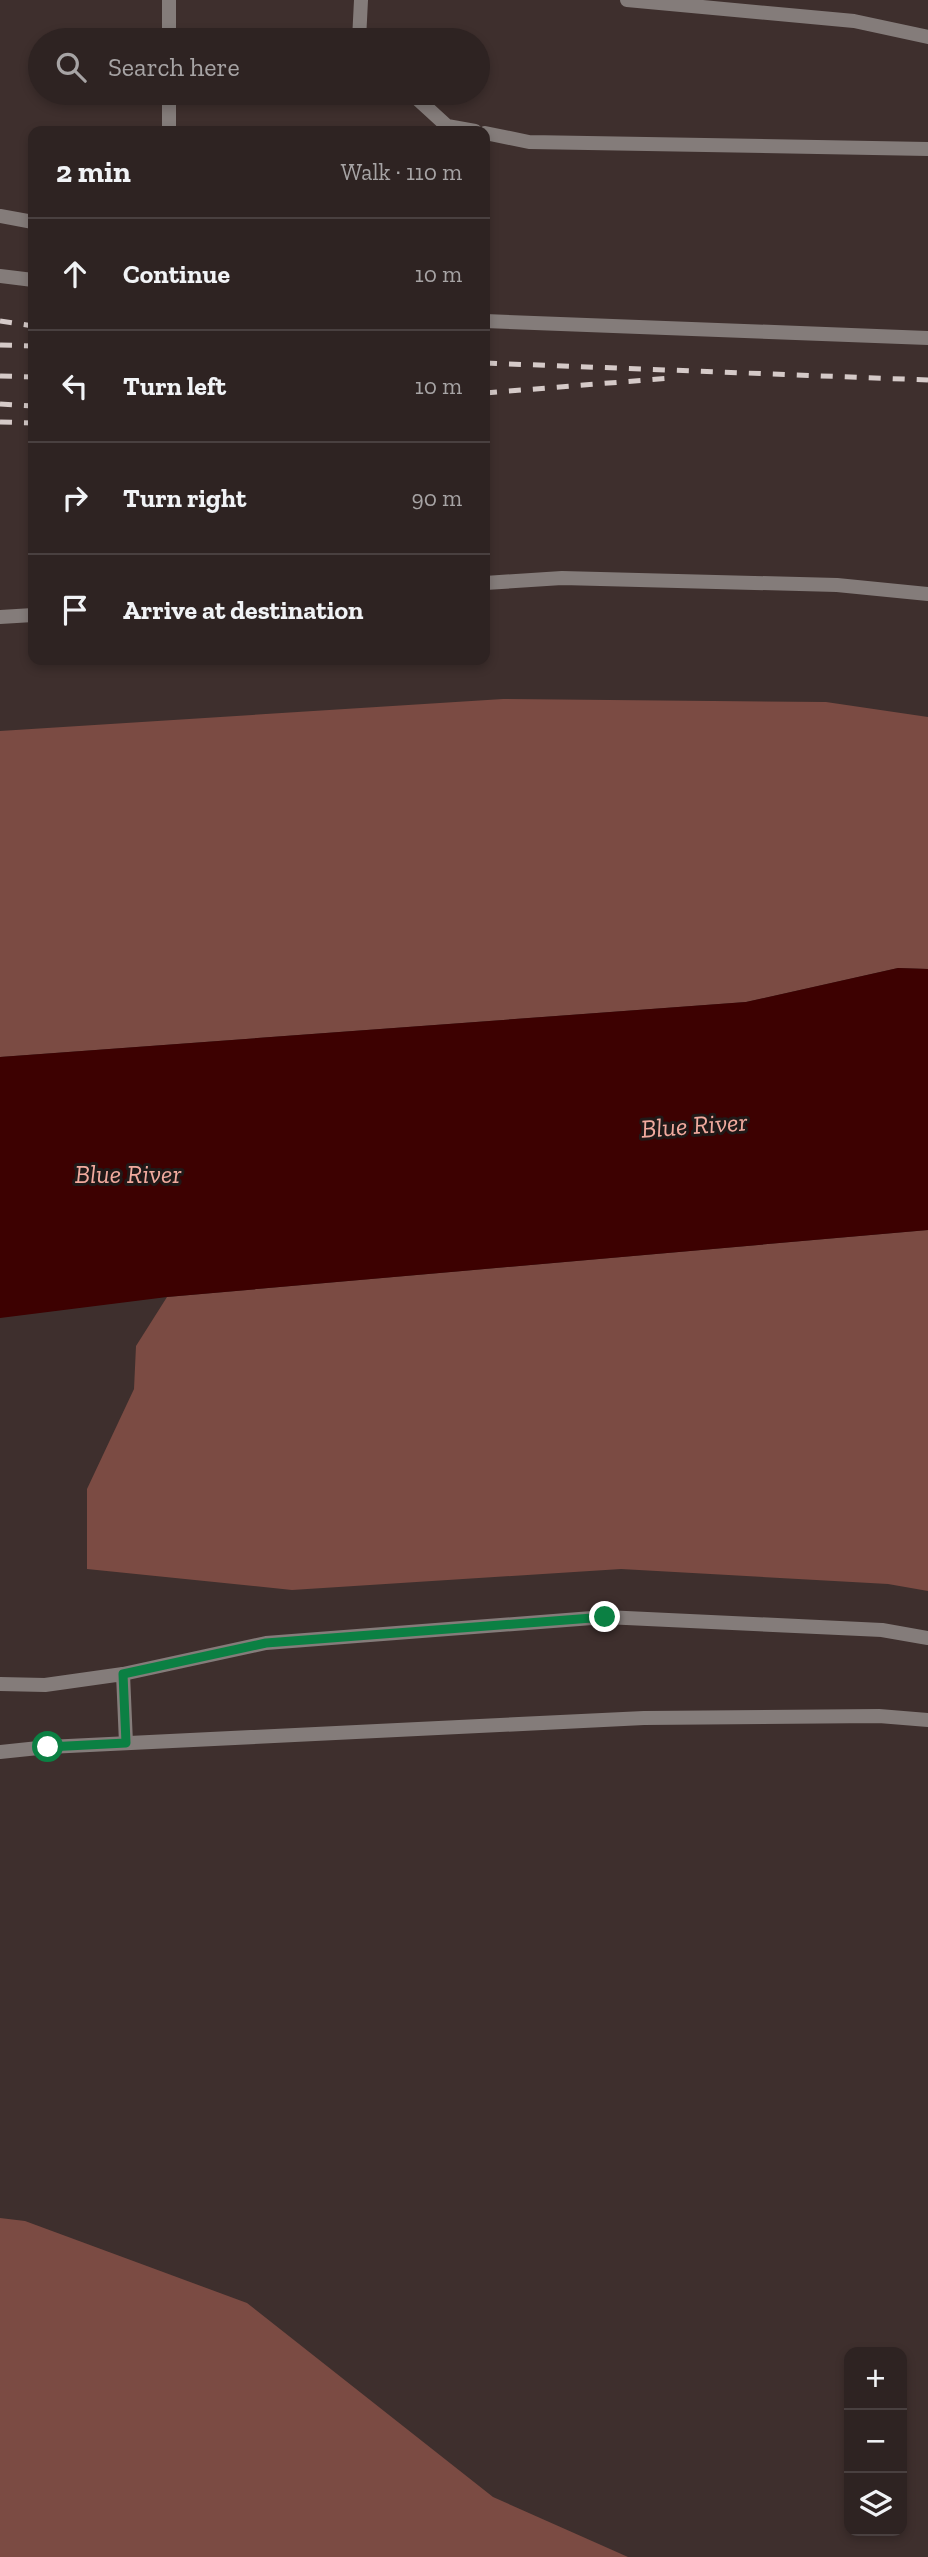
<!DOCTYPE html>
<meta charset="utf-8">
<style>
body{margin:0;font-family:"Zilla Slab",serif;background:#3a2f2f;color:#f1f3f6}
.controls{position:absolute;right:21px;bottom:21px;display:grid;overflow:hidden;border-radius:14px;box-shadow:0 4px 10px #0003}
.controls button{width:63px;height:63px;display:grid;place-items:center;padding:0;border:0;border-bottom:2px solid #494040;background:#2e2322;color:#f1f3f6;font:35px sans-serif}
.stop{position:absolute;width:21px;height:21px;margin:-16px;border:5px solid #0b8043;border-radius:50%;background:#fff}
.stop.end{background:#0b8043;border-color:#fff;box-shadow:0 2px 7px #0008}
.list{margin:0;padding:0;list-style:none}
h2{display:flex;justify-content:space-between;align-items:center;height:91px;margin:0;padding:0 28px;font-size:30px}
h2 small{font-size:23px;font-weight:400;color:#a7a4a5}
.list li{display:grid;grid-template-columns:46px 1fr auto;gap:21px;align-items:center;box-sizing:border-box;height:112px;padding:0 28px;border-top:2px solid #494040}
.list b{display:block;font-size:26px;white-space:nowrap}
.list em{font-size:23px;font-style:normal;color:#a7a4a5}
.icon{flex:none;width:38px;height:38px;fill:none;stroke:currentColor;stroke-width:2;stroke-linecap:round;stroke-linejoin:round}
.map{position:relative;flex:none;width:928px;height:2557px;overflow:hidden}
.search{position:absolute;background:#2e2322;box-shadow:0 4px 10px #0003;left:28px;top:28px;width:462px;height:77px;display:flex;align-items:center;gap:18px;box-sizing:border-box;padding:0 24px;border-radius:38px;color:#a7a4a5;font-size:26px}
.panel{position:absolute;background:#2e2322;box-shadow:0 4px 10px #0003;left:28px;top:126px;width:462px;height:539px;border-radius:14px}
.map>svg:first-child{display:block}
.green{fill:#7b4b43}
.water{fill:#3d0101}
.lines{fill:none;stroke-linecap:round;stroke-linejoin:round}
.lane{stroke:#847c7a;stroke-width:14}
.street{stroke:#847c7a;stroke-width:14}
.rail{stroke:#d5cac8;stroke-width:5;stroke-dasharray:12 12;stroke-linecap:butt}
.route{stroke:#0b8043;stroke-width:9}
.labels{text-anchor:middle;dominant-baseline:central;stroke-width:6;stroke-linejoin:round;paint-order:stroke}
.water-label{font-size:26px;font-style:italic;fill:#f1aa9e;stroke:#201918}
</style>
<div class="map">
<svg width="928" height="2557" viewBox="0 0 928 2557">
<rect width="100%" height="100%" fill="#3e2f2d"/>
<g class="green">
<path d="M503,699L826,702L928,717V969L898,968L746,1002L0,1057V731Z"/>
<path d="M928,1230V1591L888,1584L621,1569L292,1590L87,1569V1489L134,1389L136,1346L167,1297Z"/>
<path d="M0,2218L25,2221L247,2303L493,2497L628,2557H0Z"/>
</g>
<path class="water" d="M898,968L928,969V1230L167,1297L0,1318V1057L746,1002Z"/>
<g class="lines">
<g class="lane">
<path d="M627,0L854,21L928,37"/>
<path d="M169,40V0"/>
<path d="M359,40L361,0"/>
<path d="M411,93L447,126L475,131"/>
<path d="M169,131V93"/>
<path d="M485,133L529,142L928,149"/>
<path d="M0,216L33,222"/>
<path d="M0,276L33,280"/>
<path d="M485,321L928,338"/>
<path d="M485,583L562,578L837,585L928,594"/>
<path d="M0,617L33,615"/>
<path d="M123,1674L266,1643L605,1617L882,1630L928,1638"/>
<path d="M0,1752L48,1747L644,1718L879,1716L928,1720"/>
</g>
<path class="street" d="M0,1684L45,1685L123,1674L126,1743"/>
<g class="rail">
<path d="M0,321L33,326"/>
<path d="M0,345L33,346"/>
<path d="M485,363L928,380"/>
<path d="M0,376L33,377"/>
<path d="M485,393L671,378"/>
<path d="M0,404L33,406"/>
<path d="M0,422L33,423"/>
</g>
</g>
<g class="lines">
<path class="route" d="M48,1747L126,1743L123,1674L266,1643L605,1617"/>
</g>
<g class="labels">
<g class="water-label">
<text transform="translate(694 1125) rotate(-4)">Blue River</text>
<text x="128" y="1174">Blue River</text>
</g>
</g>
</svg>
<div class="controls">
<button>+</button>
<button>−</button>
<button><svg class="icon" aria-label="layers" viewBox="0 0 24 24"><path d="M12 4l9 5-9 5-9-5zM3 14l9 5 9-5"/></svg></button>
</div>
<div class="stop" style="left:48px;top:1747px"></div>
<div class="stop end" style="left:605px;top:1617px"></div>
<div class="search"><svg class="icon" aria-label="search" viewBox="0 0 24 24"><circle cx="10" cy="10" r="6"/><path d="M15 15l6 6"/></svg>Search here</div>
<section class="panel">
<h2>2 min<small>Walk · 110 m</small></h2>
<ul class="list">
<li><svg class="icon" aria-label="ahead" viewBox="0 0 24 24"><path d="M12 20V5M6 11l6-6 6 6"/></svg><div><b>Continue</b></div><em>10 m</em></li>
<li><svg class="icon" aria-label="left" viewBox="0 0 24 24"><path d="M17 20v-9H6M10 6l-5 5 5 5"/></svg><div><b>Turn left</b></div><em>10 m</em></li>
<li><svg class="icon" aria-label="right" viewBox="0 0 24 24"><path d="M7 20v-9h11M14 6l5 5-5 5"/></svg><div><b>Turn right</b></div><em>90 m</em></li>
<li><svg class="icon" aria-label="arrive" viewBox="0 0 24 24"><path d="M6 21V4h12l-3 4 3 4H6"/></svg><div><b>Arrive at destination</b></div></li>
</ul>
</section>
</div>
